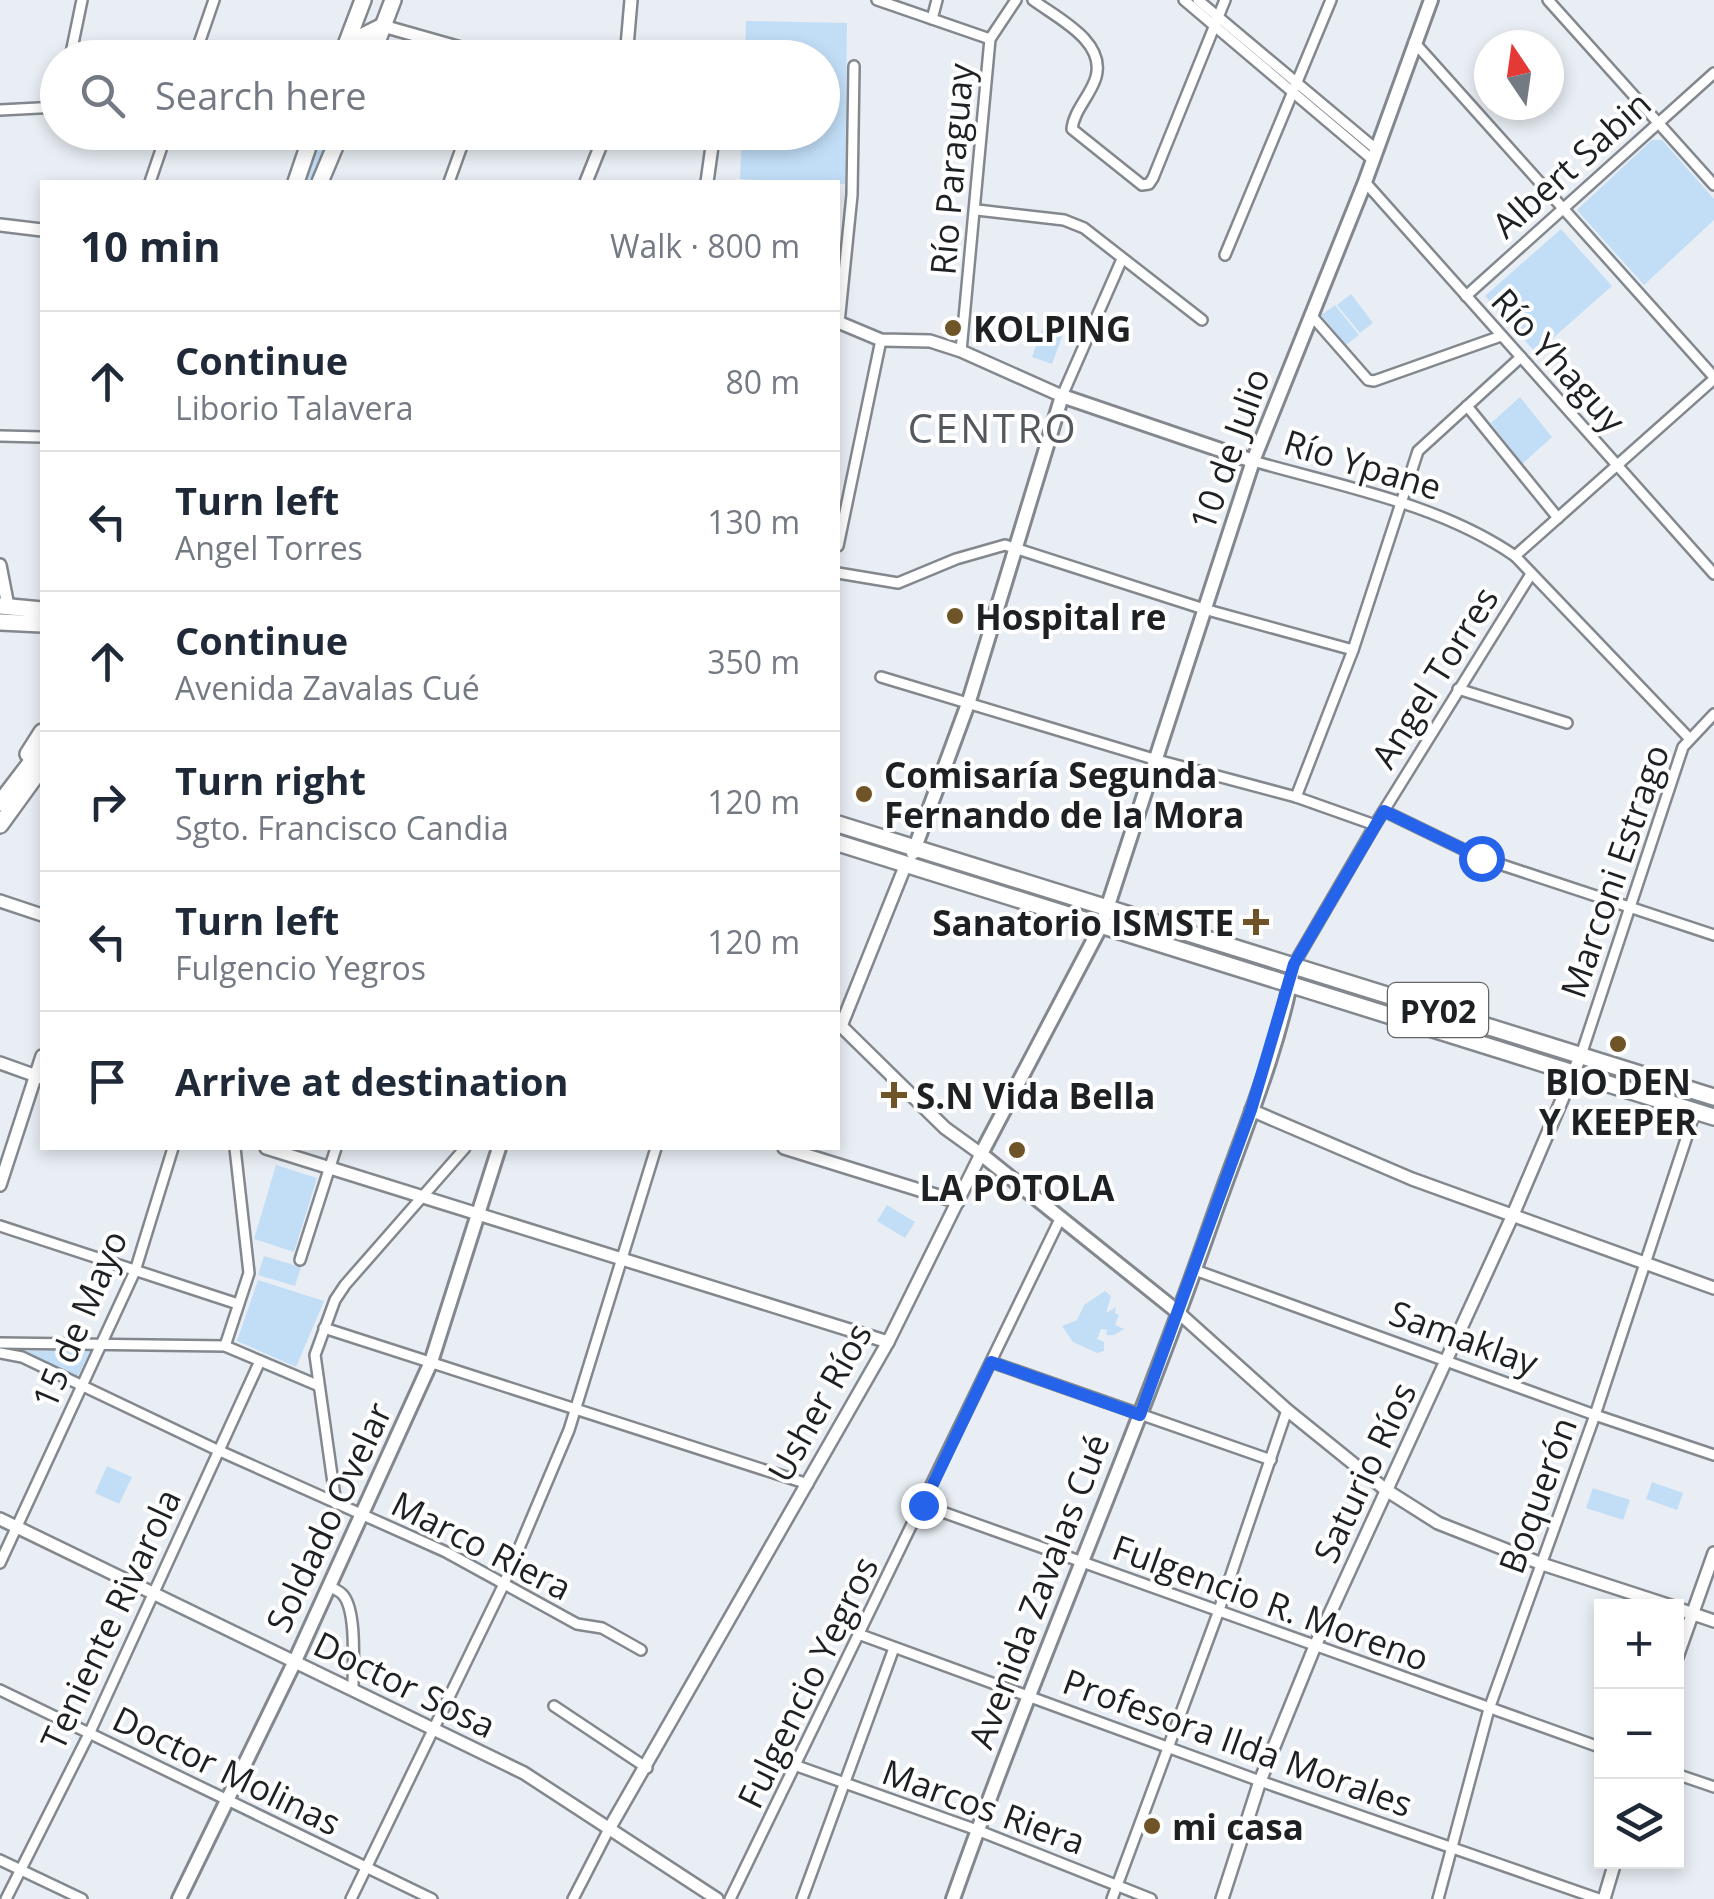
<!DOCTYPE html>
<meta charset="utf-8">
<style>
body{margin:0;font-family:"Open Sans",sans-serif;background:#f6f6f7;color:#1f2937}
.controls{position:absolute;right:30px;bottom:30px;display:grid;overflow:hidden;border-radius:0px;box-shadow:0 5px 15px #0003}
.controls button{width:90px;height:90px;display:grid;place-items:center;padding:0;border:0;border-bottom:2px solid #e0e1e3;background:#fff;color:#1f2937;font:50px sans-serif}
.compass{position:absolute;left:1474px;top:30px;width:90px;height:90px;border-radius:50%;background:#fff;box-shadow:0 5px 15px #0003;rotate:347deg}
.stop{position:absolute;width:30px;height:30px;margin:-22px;border:8px solid #2563eb;border-radius:50%;background:#fff}
.stop.end{background:#2563eb;border-color:#fff;box-shadow:0 2px 10px #0008}
.list{margin:0;padding:0;list-style:none}
h2{display:flex;justify-content:space-between;align-items:center;height:130px;margin:0;padding:0 40px;font-size:42px}
h2 small{font-size:32px;font-weight:400;color:#747a83}
.list li{display:grid;grid-template-columns:65px 1fr auto;gap:30px;align-items:center;box-sizing:border-box;height:140px;padding:0 40px;border-top:2px solid #e0e1e3}
.list b{display:block;font-size:38px;white-space:nowrap}
.list p{margin:0;font-size:32px;white-space:nowrap;color:#747a83}
.list em{font-size:32px;font-style:normal;color:#747a83}
.icon{flex:none;width:55px;height:55px;fill:none;stroke:currentColor;stroke-width:2;stroke-linecap:round;stroke-linejoin:round}
.map{position:relative;flex:none;width:1714px;height:1899px;overflow:hidden}
.search{position:absolute;background:#fff;box-shadow:0 5px 15px #0003;left:40px;top:40px;width:800px;height:110px;display:flex;align-items:center;gap:25px;box-sizing:border-box;padding:0 35px;border-radius:55px;color:#747a83;font-size:38px}
.panel{position:absolute;background:#fff;box-shadow:0 5px 15px #0003;left:40px;top:180px;width:800px;height:970px;border-radius:0px}
.map>svg:first-child{display:block}
.green{fill:#c2def7}
.lines{fill:none;stroke-linecap:round;stroke-linejoin:round}
.minor-casing{stroke:#82888d;stroke-width:14}
.tertiary-casing{stroke:#82888d;stroke-width:16}
.secondary-casing{stroke:#82888d;stroke-width:18}
.trunk-casing{stroke:#82888d;stroke-width:20}
.minor{stroke:#fff;stroke-width:9}
.tertiary{stroke:#fff;stroke-width:11}
.secondary{stroke:#fff;stroke-width:12}
.trunk{stroke:#fff;stroke-width:15}
.route{stroke:#2563eb;stroke-width:12}
.poi-dot{fill:#6e5426;stroke:#fff;stroke-width:4}
.labels{text-anchor:middle;dominant-baseline:central;stroke-width:8;stroke-linejoin:round;paint-order:stroke}
.shield{fill:#fff;stroke:#626465;stroke-width:2.5}
.shield-label{font-size:32px;font-weight:bold;fill:#1e2123}
.street-label{font-size:35px;fill:#1e2123;stroke:#fff}
.poi-label{font-size:35px;font-weight:bold;fill:#1e2123;stroke:#fff;text-anchor:start}
.quarter-label{font-size:40px;letter-spacing:2.5px;fill:#53585d;stroke:#fff}
</style>
<div class="map">
<svg width="1714" height="1899" viewBox="0 0 1714 1899">
<rect width="100%" height="100%" fill="#e8eef4"/>
<g class="green">
<path d="M746,21L847,23L845,184L740,179L742,133L822,132V58L745,57Z"/>
<path d="M322,133H337L316,182H303Z"/>
<path d="M1652,140H1662L1714,199V220L1644,285L1577,210Z"/>
<path d="M1561,229L1612,286L1536,353L1485,296Z"/>
<path d="M1351,294L1373,323L1360,333L1337,305Z"/>
<path d="M1335,305L1359,335L1346,345L1321,315Z"/>
<path d="M1044,324L1064,331L1052,364L1032,357Z"/>
<path d="M1520,397L1552,437L1522,464L1491,423Z"/>
<path d="M1306,977L1567,1059L1568,1063L1450,1028L1412,1012Z"/>
<path d="M276,1165L317,1178L294,1252L254,1239Z"/>
<path d="M887,1205L915,1222L905,1238L877,1221Z"/>
<path d="M264,1256L301,1267L295,1286L258,1275Z"/>
<path d="M258,1280L324,1301L296,1367L237,1341Z"/>
<path d="M1105,1291L1111,1296L1106,1313L1116,1307L1115,1313L1119,1315L1115,1325L1124,1329L1114,1335H1106L1107,1330L1101,1329L1097,1339L1104,1342V1351L1097,1353L1073,1342L1062,1326L1077,1320L1084,1305Z"/>
<path d="M0,1347L19,1351H90L77,1378L28,1357L0,1350Z"/>
<path d="M107,1466L132,1477L119,1504L95,1493Z"/>
<path d="M1652,1482L1683,1493L1677,1510L1646,1499Z"/>
<path d="M1593,1488L1630,1500L1623,1520L1586,1508Z"/>
</g>
<g class="lines">
<g class="minor-casing">
<g id="minor">
<path d="M877,0L990,39"/>
<path d="M1033,0C1057,18 1106,41 1096,77C1091,95 1074,110 1072,129L1142,185L1149,184L1153,178L1225,0"/>
<path d="M1184,0L1373,160"/>
<path d="M1198,0L1377,150"/>
<path d="M1548,0L1714,185"/>
<path d="M932,19L937,0"/>
<path d="M1414,42L1714,377"/>
<path d="M70,58L82,0"/>
<path d="M194,58L214,0"/>
<path d="M0,110L58,107"/>
<path d="M150,182L167,132"/>
<path d="M449,182L467,132"/>
<path d="M1365,182L1714,574"/>
<path d="M977,210L1064,220L1084,228L1202,320"/>
<path d="M1225,255L1331,0"/>
<path d="M1466,296L1714,73"/>
<path d="M1311,315L1368,380L1374,381L1501,336"/>
<path d="M839,323L852,195L854,66"/>
<path d="M961,351L990,39L1016,0"/>
<path d="M1062,396L1122,259"/>
<path d="M1467,406L1558,518"/>
<path d="M0,436L42,437"/>
<path d="M1253,461C1340,486 1440,504 1515,556L1689,738"/>
<path d="M838,546L881,340"/>
<path d="M1515,556L1714,379"/>
<path d="M838,573L898,583L956,559L1005,545L1204,609L1353,650"/>
<path d="M881,677L1157,760L1296,797L1375,825"/>
<path d="M1458,689L1567,723"/>
<path d="M1296,797L1353,650L1418,451L1521,357"/>
<path d="M1384,811L1481,858L1714,935"/>
<path d="M1294,964L1375,825L1531,574"/>
<path d="M1581,1055L1683,747L1714,714"/>
<path d="M0,1226L238,1304"/>
<path d="M300,1260L336,1148"/>
<path d="M1195,1270L1595,1415L1714,1455"/>
<path d="M324,1328L808,1484"/>
<path d="M0,1343L225,1346L317,1385"/>
<path d="M225,1346L249,1273L235,1148"/>
<path d="M0,1353L22,1357L213,1448L446,1552L577,1624L602,1628L641,1650"/>
<path d="M991,1362L1271,1460"/>
<path d="M336,1504L315,1355L335,1300L345,1285L465,1148"/>
<path d="M923,1505L1602,1748"/>
<path d="M0,1563L135,1271L173,1148"/>
<path d="M328,1586C331,1587 341,1592 343,1595C357,1611 353,1666 353,1687"/>
<path d="M861,1635L1260,1781L1599,1899"/>
<path d="M0,1690L432,1899"/>
<path d="M554,1706L647,1768"/>
<path d="M797,1766L977,1830L1151,1899"/>
<path d="M1676,1774L1714,1787"/>
<path d="M0,1860L82,1899"/>
<path d="M6,1899L89,1734L260,1361"/>
<path d="M351,1899L503,1586L569,1430L656,1148"/>
<path d="M573,1899L609,1829"/>
<path d="M730,1899L1061,1217"/>
<path d="M802,1899L894,1648"/>
<path d="M1112,1899L1218,1613L1287,1410"/>
<path d="M1438,1899L1489,1709L1595,1415L1695,1112"/>
</g>
</g>
<g class="tertiary-casing">
<g id="tertiary">
<path d="M383,26L496,58"/>
<path d="M626,58L631,0"/>
<path d="M586,182L606,132"/>
<path d="M707,182L714,132"/>
<path d="M0,225L42,230"/>
<path d="M838,322L881,340L930,341L961,351L1062,396"/>
<path d="M0,565L8,606"/>
<path d="M0,901L42,915"/>
<path d="M841,1026L906,864"/>
<path d="M0,1063L42,1078"/>
<path d="M1251,1110L1412,1179L1714,1288"/>
<path d="M266,1148L888,1342"/>
<path d="M784,1148L958,1202"/>
<path d="M0,1185L42,1056"/>
<path d="M1179,1313L1287,1410L1386,1490L1438,1523L1542,1564L1671,1606"/>
<path d="M0,1519L524,1773L717,1899"/>
<path d="M1676,1608L1714,1621"/>
<path d="M1676,1660L1714,1553"/>
<path d="M609,1829L888,1342L981,1154L945,1128L838,1023"/>
<path d="M1222,1899L1260,1781L1315,1646L1512,1217L1581,1055"/>
<path d="M1604,1899L1615,1862"/>
</g>
</g>
<g class="secondary-casing">
<g id="secondary">
<path d="M913,853L969,701L1062,396L1253,461"/>
<path d="M1179,1313L981,1154L1102,924L1253,461L1365,182L1431,0"/>
<path d="M179,1899L295,1661L431,1362L499,1148"/>
<path d="M953,1899C1034,1669 1133,1447 1213,1218C1242,1135 1279,1050 1294,964"/>
</g>
</g>
<g class="trunk-casing">
<g id="trunk">
<path d="M341,58L363,0"/>
<path d="M346,58L363,36L383,26"/>
<path d="M371,58L393,0"/>
<path d="M296,182L313,132"/>
<path d="M320,182L341,132"/>
<path d="M0,606L42,610"/>
<path d="M0,622L42,624"/>
<path d="M28,754L42,732"/>
<path d="M0,803L42,748"/>
<path d="M838,824L1714,1097"/>
<path d="M0,825L42,767"/>
<path d="M838,843L1714,1117"/>
</g>
</g>
<use href="#minor" class="minor"/>
<use href="#tertiary" class="tertiary"/>
<use href="#secondary" class="secondary"/>
<use href="#trunk" class="trunk"/>
</g>
<g class="lines">
<path class="route" d="M923,1505L991,1362L1140,1415L1251,1110L1294,964L1384,811L1481,858"/>
</g>
<g class="poi-dot">
<circle cx="953" cy="328" r="10"/>
<circle cx="955" cy="616" r="10"/>
<circle cx="864" cy="794" r="10"/>
<path d="M1251 907h10v10h10v10h-10v10h-10v-10h-10v-10h10z"/>
<circle cx="1618" cy="1044" r="10"/>
<path d="M889 1080h10v10h10v10h-10v10h-10v-10h-10v-10h10z"/>
<circle cx="1017" cy="1150" r="10"/>
<circle cx="1152" cy="1826" r="10"/>
</g>
<g class="labels">
<rect class="shield" x="1388" y="983" width="100" height="54" rx="8"/>
<g class="shield-label">
<text x="1438" y="1010">PY02</text>
</g>
<g class="street-label">
<text transform="translate(1571 164) rotate(-42)">Albert Sabin</text>
<text transform="translate(951 169) rotate(-85)">Río Paraguay</text>
<text transform="translate(1559 360) rotate(48)">Río Yhaguy</text>
<text transform="translate(1229 449) rotate(-70)">10 de Julio</text>
<text transform="translate(1363 464) rotate(17)">Río Ypane</text>
<text transform="translate(1434 677) rotate(-58)">Angel Torres</text>
<text transform="translate(1614 871) rotate(-71)">Marconi Estrago</text>
<text transform="translate(79 1319) rotate(-67)">15 de Mayo</text>
<text transform="translate(1464 1337) rotate(20)">Samaklay</text>
<text transform="translate(819 1402) rotate(-61)">Usher Ríos</text>
<text transform="translate(1364 1472) rotate(-65)">Saturio Ríos</text>
<text transform="translate(1537 1495) rotate(-70)">Boquerón</text>
<text transform="translate(328 1517) rotate(-65)">Soldado Ovelar</text>
<text transform="translate(482 1545) rotate(27)">Marco Riera</text>
<text transform="translate(1038 1591) rotate(-69)">Avenida Zavalas Cué</text>
<text transform="translate(1271 1602) rotate(20)">Fulgencio R. Moreno</text>
<text transform="translate(110 1619) rotate(-65)">Teniente Rivarola</text>
<text transform="translate(807 1682) rotate(-64)">Fulgencio Yegros</text>
<text transform="translate(405 1684) rotate(26)">Doctor Sosa</text>
<text transform="translate(1238 1742) rotate(20)">Profesora Ilda Morales</text>
<text transform="translate(227 1770) rotate(26)">Doctor Molinas</text>
<text transform="translate(984 1806) rotate(20)">Marcos Riera</text>
</g>
<g class="poi-label">
<text x="973" y="328">KOLPING</text>
<text x="975" y="616">Hospital re</text>
<text x="884" y="774">Comisaría Segunda<tspan x="884" dy="40">Fernando de la Mora</tspan></text>
<text x="1234" y="922" text-anchor="end">Sanatorio ISMSTE</text>
<text x="1618" y="1081" text-anchor="middle">BIO DEN<tspan x="1618" dy="40">Y KEEPER</tspan></text>
<text x="916" y="1095">S.N Vida Bella</text>
<text x="1017" y="1187" text-anchor="middle">LA POTOLA</text>
<text x="1172" y="1826">mi casa</text>
</g>
<g class="quarter-label">
<text x="993" y="427">CENTRO</text>
</g>
</g>
</svg>
<div class="controls">
<button>+</button>
<button>−</button>
<button><svg class="icon" aria-label="layers" viewBox="0 0 24 24"><path d="M12 4l9 5-9 5-9-5zM3 14l9 5 9-5"/></svg></button>
</div>
<svg class="compass" viewBox="-18 -18 36 36"><path d="M0-13l5 13h-10z" fill="#e53935"/><path d="M0 13l5-13h-10z" fill="#747a83"/></svg>
<div class="stop" style="left:1481px;top:858px"></div>
<div class="stop end" style="left:923px;top:1505px"></div>
<div class="search"><svg class="icon" aria-label="search" viewBox="0 0 24 24"><circle cx="10" cy="10" r="6"/><path d="M15 15l6 6"/></svg>Search here</div>
<section class="panel">
<h2>10 min<small>Walk · 800 m</small></h2>
<ul class="list">
<li><svg class="icon" aria-label="ahead" viewBox="0 0 24 24"><path d="M12 20V5M6 11l6-6 6 6"/></svg><div><b>Continue</b><p>Liborio Talavera</p></div><em>80 m</em></li>
<li><svg class="icon" aria-label="left" viewBox="0 0 24 24"><path d="M17 20v-9H6M10 6l-5 5 5 5"/></svg><div><b>Turn left</b><p>Angel Torres</p></div><em>130 m</em></li>
<li><svg class="icon" aria-label="ahead" viewBox="0 0 24 24"><path d="M12 20V5M6 11l6-6 6 6"/></svg><div><b>Continue</b><p>Avenida Zavalas Cué</p></div><em>350 m</em></li>
<li><svg class="icon" aria-label="right" viewBox="0 0 24 24"><path d="M7 20v-9h11M14 6l5 5-5 5"/></svg><div><b>Turn right</b><p>Sgto. Francisco Candia</p></div><em>120 m</em></li>
<li><svg class="icon" aria-label="left" viewBox="0 0 24 24"><path d="M17 20v-9H6M10 6l-5 5 5 5"/></svg><div><b>Turn left</b><p>Fulgencio Yegros</p></div><em>120 m</em></li>
<li><svg class="icon" aria-label="arrive" viewBox="0 0 24 24"><path d="M6 21V4h12l-3 4 3 4H6"/></svg><div><b>Arrive at destination</b></div></li>
</ul>
</section>
</div>
